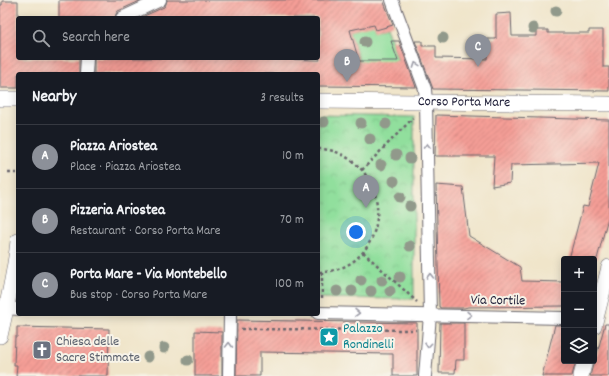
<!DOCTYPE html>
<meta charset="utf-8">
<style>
body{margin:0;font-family:Dekko,sans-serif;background:#20242c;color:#f1f3f6}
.controls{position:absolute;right:12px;bottom:12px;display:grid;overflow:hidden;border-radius:4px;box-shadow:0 2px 10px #0003}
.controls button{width:36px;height:36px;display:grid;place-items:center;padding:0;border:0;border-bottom:1px solid #363941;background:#171b24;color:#f1f3f6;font:20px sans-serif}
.you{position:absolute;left:356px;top:232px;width:14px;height:14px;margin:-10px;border:3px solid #fff;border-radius:50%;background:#1a73e8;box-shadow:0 0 0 6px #1a73e833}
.badge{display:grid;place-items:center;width:26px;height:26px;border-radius:50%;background:#8c9099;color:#fff;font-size:13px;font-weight:700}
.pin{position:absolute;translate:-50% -33px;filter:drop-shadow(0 1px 2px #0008)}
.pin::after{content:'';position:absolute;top:21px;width:14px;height:12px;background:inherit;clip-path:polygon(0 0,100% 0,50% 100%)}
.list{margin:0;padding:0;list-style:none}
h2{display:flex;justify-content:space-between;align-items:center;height:52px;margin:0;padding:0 16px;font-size:17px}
h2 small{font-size:13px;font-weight:400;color:#9ea1a6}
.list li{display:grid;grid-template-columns:26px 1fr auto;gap:12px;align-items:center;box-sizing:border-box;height:64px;padding:0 16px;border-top:1px solid #363941}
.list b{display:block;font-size:15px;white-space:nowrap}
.list p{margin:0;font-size:13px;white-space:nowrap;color:#9ea1a6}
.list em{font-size:13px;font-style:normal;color:#9ea1a6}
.icon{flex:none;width:22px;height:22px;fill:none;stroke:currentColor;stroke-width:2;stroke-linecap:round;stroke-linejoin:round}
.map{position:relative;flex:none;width:609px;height:376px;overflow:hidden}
.search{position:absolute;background:#171b24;box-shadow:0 2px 10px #0003;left:16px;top:16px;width:304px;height:44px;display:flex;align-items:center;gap:10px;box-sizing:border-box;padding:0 14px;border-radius:4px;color:#9ea1a6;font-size:15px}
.panel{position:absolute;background:#171b24;box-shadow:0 2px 10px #0003;left:16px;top:72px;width:304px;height:244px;border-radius:4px}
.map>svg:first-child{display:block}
.green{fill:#91df9d;stroke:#5a806c}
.park{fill:url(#park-crowns);stroke:#5a806c}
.building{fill:url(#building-hatch)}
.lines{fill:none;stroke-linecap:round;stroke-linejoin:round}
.minor-casing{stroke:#6a666d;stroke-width:14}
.tertiary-casing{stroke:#6a666d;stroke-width:16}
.path{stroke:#6a666d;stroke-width:2.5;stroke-dasharray:3 3;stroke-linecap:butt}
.minor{stroke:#fff;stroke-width:12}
.tertiary{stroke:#fff;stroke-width:15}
.tree{fill:#91998b}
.oneway{stroke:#9c9ca7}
.labels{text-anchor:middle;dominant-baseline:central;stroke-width:4;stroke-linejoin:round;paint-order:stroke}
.street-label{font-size:14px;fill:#22223b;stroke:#f7f3e8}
.culture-label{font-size:14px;fill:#0d838f;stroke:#f7f3e8;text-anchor:start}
.worship-label{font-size:14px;fill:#5b616d;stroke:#f7f3e8;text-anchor:start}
</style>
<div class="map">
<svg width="609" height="376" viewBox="0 0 609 376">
<defs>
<pattern id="park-crowns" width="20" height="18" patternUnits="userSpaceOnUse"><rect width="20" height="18" fill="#91df9d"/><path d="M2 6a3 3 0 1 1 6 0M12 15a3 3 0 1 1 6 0" fill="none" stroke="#7dbf88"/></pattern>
<pattern id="building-hatch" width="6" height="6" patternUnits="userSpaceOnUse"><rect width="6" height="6" fill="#f59e96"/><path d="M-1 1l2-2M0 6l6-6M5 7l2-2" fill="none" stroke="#c6807c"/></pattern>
</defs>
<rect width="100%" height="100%" fill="#f7f3e8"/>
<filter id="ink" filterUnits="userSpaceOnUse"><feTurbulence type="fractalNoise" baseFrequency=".025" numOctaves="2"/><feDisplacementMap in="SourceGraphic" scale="8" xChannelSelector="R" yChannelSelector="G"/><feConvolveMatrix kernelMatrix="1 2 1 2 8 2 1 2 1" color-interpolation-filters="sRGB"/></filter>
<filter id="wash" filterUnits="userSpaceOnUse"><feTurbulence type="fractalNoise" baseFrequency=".012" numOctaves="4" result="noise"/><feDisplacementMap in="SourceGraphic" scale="16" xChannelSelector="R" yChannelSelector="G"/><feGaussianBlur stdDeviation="0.9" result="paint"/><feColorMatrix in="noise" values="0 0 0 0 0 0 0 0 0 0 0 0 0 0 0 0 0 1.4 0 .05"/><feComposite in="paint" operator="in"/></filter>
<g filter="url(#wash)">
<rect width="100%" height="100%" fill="#f0e5ca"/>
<path class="green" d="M374,23L376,30L387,27L398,62L358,61V58L350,30Z"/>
<path class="park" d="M318,115L414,117V299L318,298Z"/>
<g id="blocks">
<g class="building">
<path d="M59,0H142L118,11L116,14L115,18H59Z"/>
<path d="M167,0H383L393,25L376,30L374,25L350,30L358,58V61H398L391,41H399L416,87L318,86V74H94V58H272V59L320,60L318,55V18H140L164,7L166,4Z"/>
<path d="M2,1H18V58H79V74H18V88H0V5H2Z"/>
<path d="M511,13L512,36H536V30H548V33H589V30H603V67H609V91L433,89L415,41H422V46H436V58L487,59L488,39H496V14Z"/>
<path d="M436,115L609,120V214L597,259H569L583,206L588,207L599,163L511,165L510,183L492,186L494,156H435Z"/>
<path d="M436,185L463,187L469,236L520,267L522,281L564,282V306L468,307L464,308H440V307H439Z"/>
<path d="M237,320L417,323V376H393V354L260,352V376H236Z"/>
<path d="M440,323H464V360H456L455,373H439Z"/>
<path d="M605,324H609V376H590L594,361H595Z"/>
<path d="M555,325H564V361H576L572,376H542Z"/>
<path d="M17,327L109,329L108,376H16L17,365H14L15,337H17Z"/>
<path d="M195,331L222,332V376H195Z"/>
</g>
</g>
</g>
<g filter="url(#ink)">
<use href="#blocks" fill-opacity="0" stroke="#6a666d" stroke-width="1"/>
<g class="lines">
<g class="minor-casing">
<g id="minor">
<path d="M392,0L425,89L426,102L430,315L425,376"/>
<path d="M122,18L160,0"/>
<path d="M86,74L87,58"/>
<path d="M6,308L18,309"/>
<path d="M318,313L564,318"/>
<path d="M229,376L230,314"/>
</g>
</g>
<g class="tertiary-casing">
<g id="tertiary">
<path d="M0,99H18"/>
<path id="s1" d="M318,101L609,104"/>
<path d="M594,326L609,267"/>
<path d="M0,336C7,304 15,273 18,241"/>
<path d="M581,376L585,361"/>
</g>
</g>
<g class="path">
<path d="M318,149C332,149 341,153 352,161C398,195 378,273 318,272"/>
<path d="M362,170L413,118"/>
<path d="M8,173H18"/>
<path d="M363,252L417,302"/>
<path d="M322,272V298"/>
<path d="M241,329L416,330"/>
</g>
<use href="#minor" class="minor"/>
<use href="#tertiary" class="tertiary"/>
</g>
<g class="tree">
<circle cx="556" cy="11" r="5.5"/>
<circle cx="533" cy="28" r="5.5"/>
<circle cx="443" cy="38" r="5.5"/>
<circle cx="365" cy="42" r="5.5"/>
<circle cx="324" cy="122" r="5.5"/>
<circle cx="361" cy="123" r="5.5"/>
<circle cx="386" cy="124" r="5.5"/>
<circle cx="370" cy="139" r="5.5"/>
<circle cx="396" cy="155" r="5.5"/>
<circle cx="410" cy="158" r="5.5"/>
<circle cx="381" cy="165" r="5.5"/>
<circle cx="394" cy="181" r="5.5"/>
<circle cx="400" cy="197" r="5.5"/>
<circle cx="410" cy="206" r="5.5"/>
<circle cx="410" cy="246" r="5.5"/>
<circle cx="400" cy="277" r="5.5"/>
<circle cx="361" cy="280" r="5.5"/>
<circle cx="382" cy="280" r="5.5"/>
<circle cx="337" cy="291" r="5.5"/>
<circle cx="352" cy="291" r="5.5"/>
<circle cx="371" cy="291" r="5.5"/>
<circle cx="390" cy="291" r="5.5"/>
<circle cx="164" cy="348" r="5.5"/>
<circle cx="148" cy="357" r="5.5"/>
<circle cx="188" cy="360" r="5.5"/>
</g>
<defs><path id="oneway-chevron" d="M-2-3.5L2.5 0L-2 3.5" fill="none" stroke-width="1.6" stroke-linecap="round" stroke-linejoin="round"/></defs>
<g class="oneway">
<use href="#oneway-chevron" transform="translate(416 65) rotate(-110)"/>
<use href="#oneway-chevron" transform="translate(427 146) rotate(-91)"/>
<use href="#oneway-chevron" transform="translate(430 276) rotate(-91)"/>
<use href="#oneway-chevron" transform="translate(357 313) rotate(1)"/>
<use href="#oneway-chevron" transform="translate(469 315) rotate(1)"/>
<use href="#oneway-chevron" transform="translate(229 345) rotate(-89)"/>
<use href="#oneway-chevron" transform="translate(428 345) rotate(95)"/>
</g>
</g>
<defs>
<g id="sight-square" transform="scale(1)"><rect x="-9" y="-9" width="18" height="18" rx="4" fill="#0f9aa8" stroke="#f7f3e8"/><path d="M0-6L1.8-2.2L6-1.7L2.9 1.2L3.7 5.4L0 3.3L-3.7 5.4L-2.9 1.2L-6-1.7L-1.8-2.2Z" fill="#fff"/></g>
<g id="church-square" transform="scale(1)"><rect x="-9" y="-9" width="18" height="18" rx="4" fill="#6b7280" stroke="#f7f3e8"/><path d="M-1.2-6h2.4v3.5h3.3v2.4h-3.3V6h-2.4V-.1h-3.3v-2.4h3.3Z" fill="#fff"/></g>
</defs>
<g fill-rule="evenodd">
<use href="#sight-square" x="329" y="337"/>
<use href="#church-square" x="42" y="350"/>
</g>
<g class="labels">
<g class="street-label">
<text stroke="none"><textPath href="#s1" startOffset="146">Corso Porta Mare</textPath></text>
<text transform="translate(498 301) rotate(1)">Via Cortile</text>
</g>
<g class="culture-label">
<text x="343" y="329">Palazzo<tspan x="343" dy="16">Rondinelli</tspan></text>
</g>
<g class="worship-label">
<text x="56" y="342">Chiesa delle<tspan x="56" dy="16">Sacre Stimmate</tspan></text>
</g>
</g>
</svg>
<div class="controls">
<button>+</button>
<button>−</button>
<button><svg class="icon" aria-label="layers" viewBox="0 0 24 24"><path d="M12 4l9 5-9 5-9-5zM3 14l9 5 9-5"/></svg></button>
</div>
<div class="you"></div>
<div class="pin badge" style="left:366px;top:208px">A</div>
<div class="pin badge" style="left:347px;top:82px">B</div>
<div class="pin badge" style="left:478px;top:67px">C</div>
<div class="search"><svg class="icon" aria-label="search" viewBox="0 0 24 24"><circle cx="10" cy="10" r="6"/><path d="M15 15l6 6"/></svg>Search here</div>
<section class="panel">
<h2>Nearby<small>3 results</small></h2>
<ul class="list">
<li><span class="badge">A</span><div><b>Piazza Ariostea</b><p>Place · Piazza Ariostea</p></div><em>10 m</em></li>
<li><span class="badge">B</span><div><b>Pizzeria Ariostea</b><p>Restaurant · Corso Porta Mare</p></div><em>70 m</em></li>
<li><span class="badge">C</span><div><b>Porta Mare - Via Montebello</b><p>Bus stop · Corso Porta Mare</p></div><em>100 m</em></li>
</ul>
</section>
</div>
